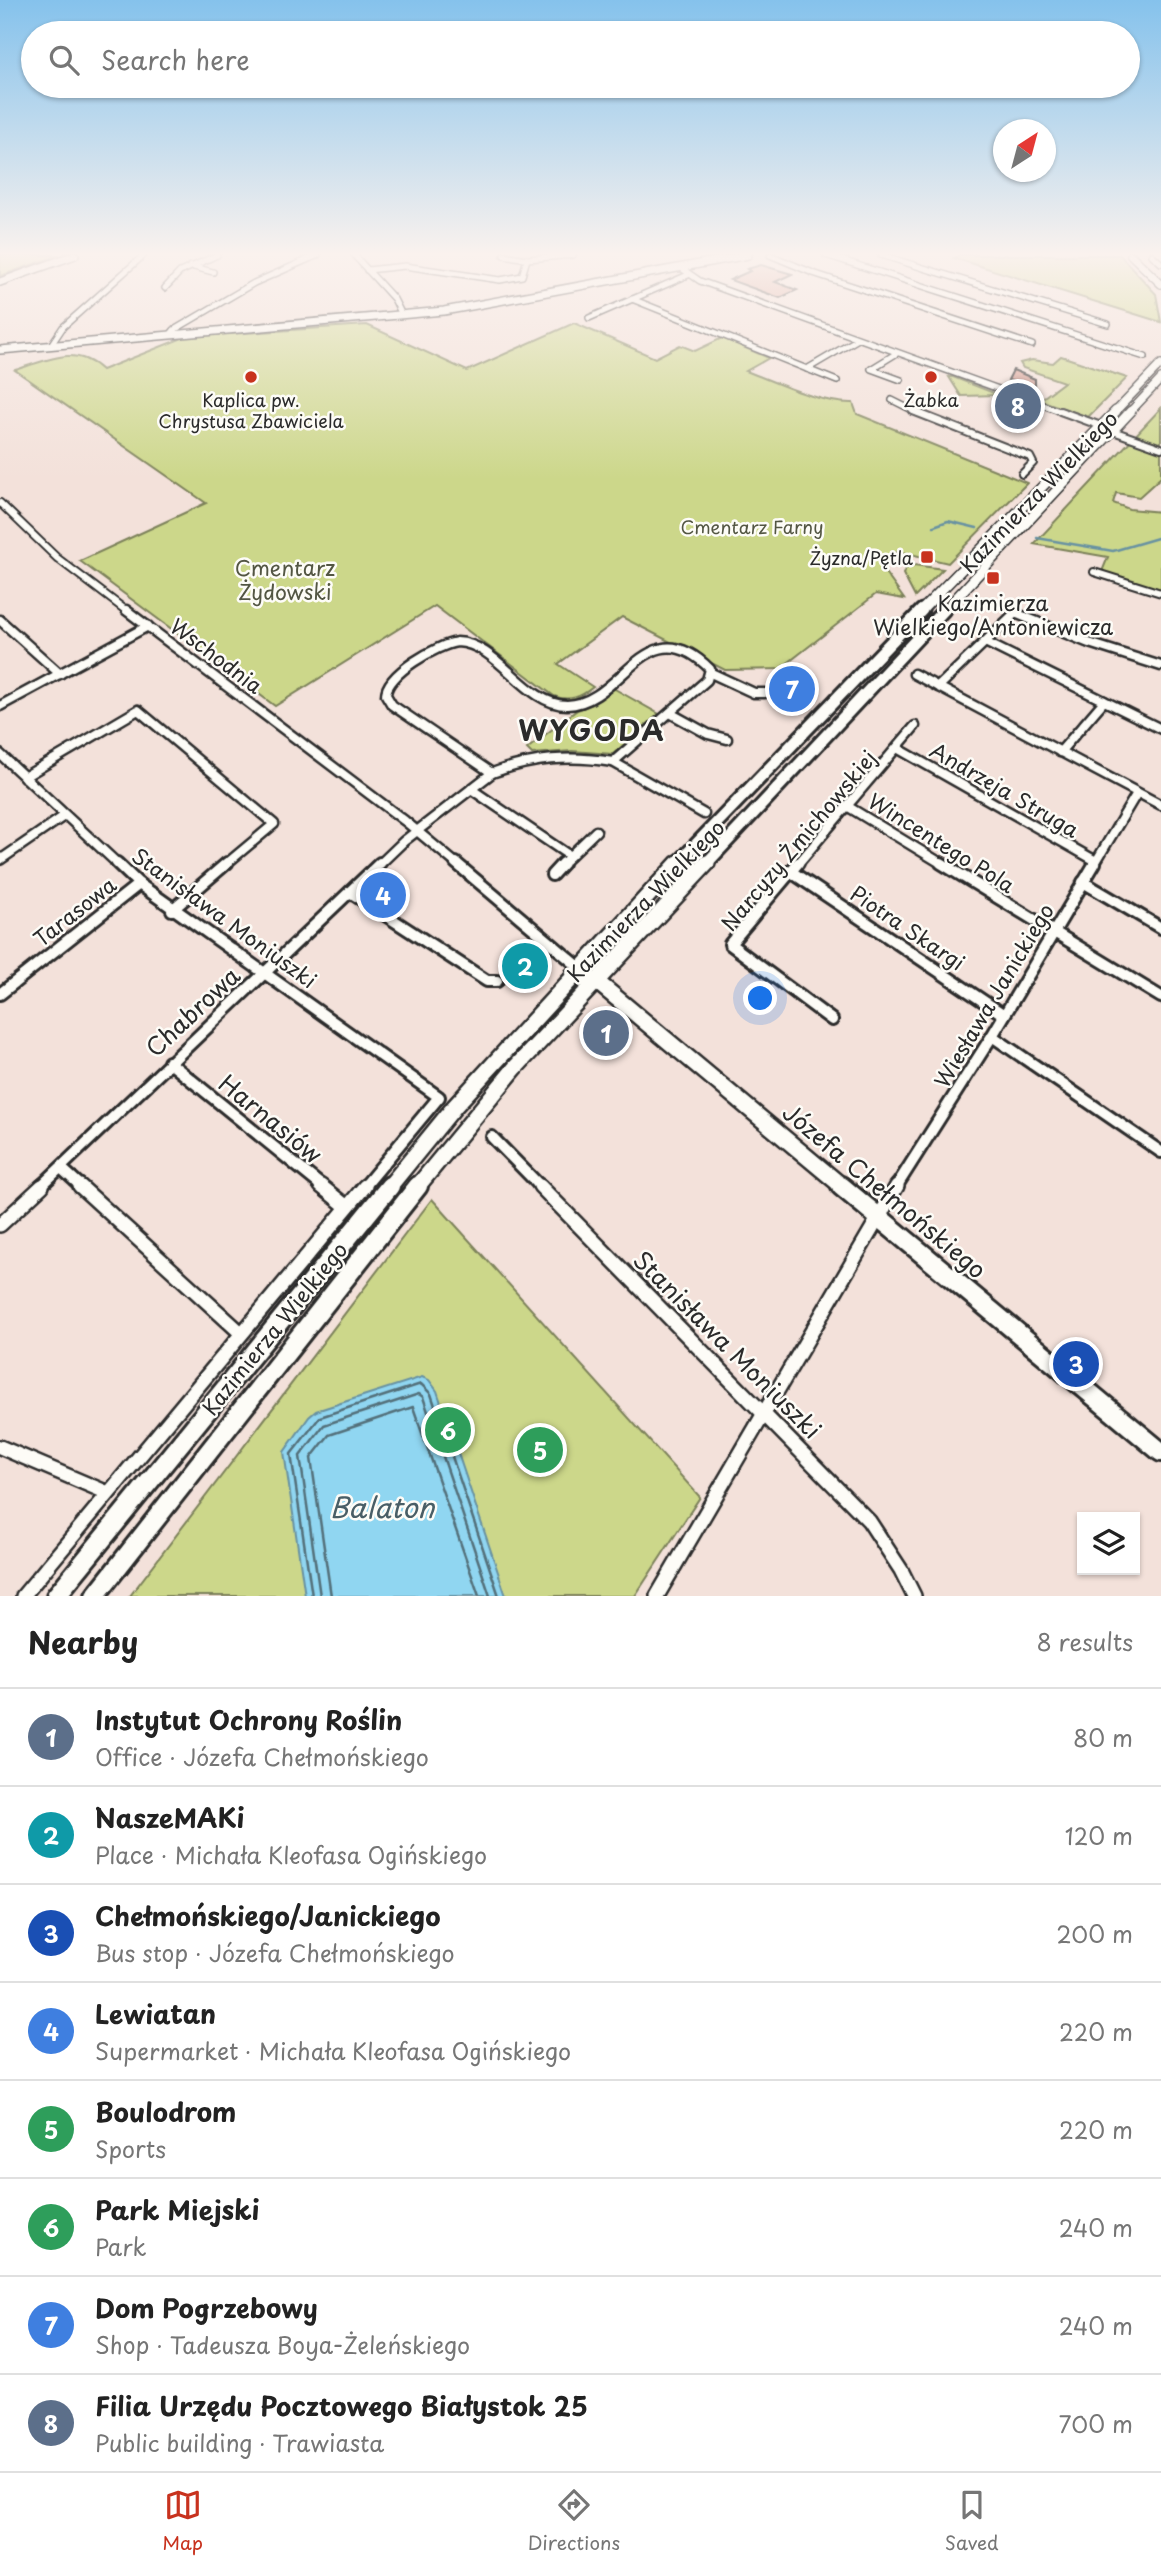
<!DOCTYPE html>
<meta charset="utf-8">
<style>
body{margin:0;font-family:"Playpen Sans",sans-serif;background:#f6f6f6;color:#222}
.controls{position:absolute;right:21px;bottom:21px;display:grid;overflow:hidden;border-radius:0px;box-shadow:0 2px 5px #0004}
.controls button{width:63px;height:63px;display:grid;place-items:center;padding:0;border:0;border-bottom:2px solid #e0e0e0;background:#fff;color:#222;font:35px sans-serif}
.compass{position:absolute;left:993px;top:119px;width:63px;height:63px;border-radius:50%;background:#fff;box-shadow:0 2px 5px #0004;rotate:36deg}
.you{position:absolute;left:761px;top:999px;width:24px;height:24px;margin:-18px;border:5px solid #fff;border-radius:50%;background:#1a73e8;box-shadow:0 0 0 10px #1a73e833}
.badge{display:grid;place-items:center;width:46px;height:46px;border-radius:50%;background:#c8321e;color:#fff;font-size:23px;font-weight:700}
.pin{position:absolute;translate:-50% -50%;border:4px solid #fff;box-shadow:0 2px 7px #0006}
.list{margin:0;padding:0;list-style:none}
h2{display:flex;justify-content:space-between;align-items:center;height:91px;margin:0;padding:0 28px;font-size:30px}
h2 small{font-size:23px;font-weight:400;color:#767676}
.list li{display:grid;grid-template-columns:46px 1fr auto;gap:21px;align-items:center;box-sizing:border-box;height:98px;padding:0 28px;border-top:2px solid #e0e0e0}
.list b{display:block;font-size:26px;white-space:nowrap}
.list p{margin:0;font-size:23px;white-space:nowrap;color:#767676}
.list em{font-size:23px;font-style:normal;color:#767676}
.icon{flex:none;width:38px;height:38px;fill:none;stroke:currentColor;stroke-width:2;stroke-linecap:round;stroke-linejoin:round}
.map{position:relative;flex:none;width:1161px;height:1596px;overflow:hidden}
.search{position:absolute;background:#fff;box-shadow:0 2px 5px #0004;left:21px;right:21px;top:21px;height:77px;display:flex;align-items:center;gap:18px;box-sizing:border-box;padding:0 24px;border-radius:38px;color:#767676;font-size:26px}
.sheet{height:875px;background:#fff}
nav{display:flex;justify-content:space-around;align-items:center;box-sizing:border-box;height:98px;border-top:2px solid #e0e0e0;background:#fff;font-size:19px;color:#767676}
nav a{display:grid;justify-items:center;gap:4px}
nav .on{color:#c8321e}
.map>svg:first-child{display:block}
.green{fill:#ccd78a;stroke:#7c815a;stroke-width:2}
.water{fill:#90d6f1;stroke:#6892a2;stroke-width:2}
.lines{fill:none;stroke-linecap:round;stroke-linejoin:round}
.shore{stroke:#536f7a;stroke-width:2.5}
.stream{stroke:#6892a2;stroke-width:2.5}
.building{fill:#dba296;stroke:#2b2b2b;stroke-width:2}
.street-far4-casing{stroke:#2b2b2b;stroke-width:8}
.street-far3-casing{stroke:#2b2b2b;stroke-width:10}
.street-far2-casing{stroke:#2b2b2b;stroke-width:13}
.street-far1-casing{stroke:#2b2b2b;stroke-width:16}
.street-casing{stroke:#2b2b2b;stroke-width:18}
.secondary-far4-casing{stroke:#2b2b2b;stroke-width:10}
.secondary-far3-casing{stroke:#2b2b2b;stroke-width:12}
.secondary-far2-casing{stroke:#2b2b2b;stroke-width:17}
.secondary-far1-casing{stroke:#2b2b2b;stroke-width:20}
.secondary-casing{stroke:#2b2b2b;stroke-width:24}
.street-far4{stroke:#fdfcf7;stroke-width:5}
.street-far3{stroke:#fdfcf7;stroke-width:6}
.street-far2{stroke:#fdfcf7;stroke-width:8}
.street-far1{stroke:#fdfcf7;stroke-width:10}
.street{stroke:#fdfcf7;stroke-width:13}
.secondary-far4{stroke:#fdfcf7;stroke-width:7}
.secondary-far3{stroke:#fdfcf7;stroke-width:9}
.secondary-far2{stroke:#fdfcf7;stroke-width:11}
.secondary-far1{stroke:#fdfcf7;stroke-width:15}
.secondary{stroke:#fdfcf7;stroke-width:18}
.poi-dot{fill:#c8321e;stroke:#fdfcf7;stroke-width:2.5}
.labels{text-anchor:middle;dominant-baseline:central;stroke-width:5;stroke-linejoin:round;paint-order:stroke}
.far-poi-label{font-size:18px;fill:#2b2b2b;stroke:#fdfcf7}
.far-park-label{font-size:18px;fill:#535643;stroke:#fdfcf7}
.street-label{font-size:21px;fill:#2b2b2b;stroke:#fdfcf7}
.park-label{font-size:21px;fill:#535643;stroke:#fdfcf7}
.poi-label{font-size:21px;fill:#2b2b2b;stroke:#fdfcf7}
.near-street-label{font-size:24px;fill:#2b2b2b;stroke:#fdfcf7}
.district-label{font-size:28px;font-weight:bold;letter-spacing:2px;fill:#2b2b2b;stroke:#fdfcf7}
.near-water-label{font-size:28px;font-style:italic;fill:#495e66;stroke:#fdfcf7}
</style>
<div class="map">
<svg width="1161" height="1596" viewBox="0 0 1161 1596">
<rect width="100%" height="100%" fill="#f3e1da"/>
<filter id="ink" filterUnits="userSpaceOnUse"><feTurbulence type="fractalNoise" baseFrequency=".0143" numOctaves="2"/><feDisplacementMap in="SourceGraphic" scale="14" xChannelSelector="R" yChannelSelector="G"/><feConvolveMatrix kernelMatrix="1 2 1 2 8 2 1 2 1" color-interpolation-filters="sRGB"/></filter>
<g filter="url(#ink)">
<g class="green">
<path d="M0,255H60L0,276Z"/>
<path d="M960,255H1120L1156,294L1161,322L954,258Z"/>
<path d="M574,323L655,358L680,345L695,351L722,338L769,358L746,371C778,383 820,404 853,403L857,414L1027,483L948,563L898,551L881,567L904,599L876,594L780,669L725,670L622,617L558,664L593,687C581,697 569,702 554,696L435,606L275,706L80,561L206,503L15,370C48,360 75,344 102,370L185,337L367,325L467,371Z"/>
<path d="M1061,356L1127,378L1088,417L1040,400L1064,382L1023,368L1020,363L1032,360L1053,363Z"/>
<path d="M949,377H953L999,395L961,396Z"/>
<path d="M1161,408V477L1139,497L1116,493L1113,503L1129,509L1161,512V593L1101,574L1108,557L1034,544Z"/>
<path d="M914,565L943,569L915,597L903,574L906,568Z"/>
<path d="M613,688L659,714L613,754L572,751L532,754L527,749L577,710L593,704Z"/>
<path d="M432,1199L700,1497L635,1596H130Z"/>
</g>
<path class="water" d="M422,1377L429,1380L437,1391L506,1596H305L284,1452L309,1417L316,1411Z"/>
<g class="lines">
<g class="shore">
<path d="M312,1596L291,1454L320,1417L421,1384L431,1394L499,1596"/>
<path d="M320,1596L300,1456L324,1425L419,1394L423,1397L490,1596"/>
<path d="M331,1596L311,1458L329,1435L413,1407L479,1596"/>
</g>
<g class="stream">
<path d="M934,526L948,521L977,528"/>
<path d="M1037,538L1113,551L1161,537"/>
</g>
</g>
<g class="building">
<path d="M761,265L792,274L775,282L797,290L780,298L730,280L750,271L747,269Z"/>
<path d="M1013,370L1035,379V389L1008,380Z"/>
<path d="M785,678L806,687L793,700L780,693L783,690L776,686Z"/>
<path d="M380,884L397,896L386,906L369,895Z"/>
<path d="M604,1021L619,1030L606,1043L593,1031Z"/>
</g>
<g class="lines">
<g class="street-far4-casing">
<g id="street-far4">
<path d="M354,255L394,299L402,315"/>
<path d="M504,255L527,259L573,255"/>
<path d="M770,255L813,273L1032,345"/>
<path d="M826,255L1145,357"/>
<path d="M881,255L1108,324"/>
<path d="M1152,255L1161,263"/>
<path d="M190,266L213,272"/>
<path d="M681,268L700,281L1065,413"/>
<path d="M367,270L405,266L500,280L522,276L527,259"/>
<path d="M165,288L180,272L217,255"/>
<path d="M632,299L837,381"/>
<path d="M589,318L688,275"/>
<path d="M170,335L174,330L254,283L318,255"/>
<path d="M51,345L63,327L144,255"/>
<path d="M897,353L871,369L901,380"/>
<path d="M807,369L858,339"/>
<path d="M892,400L918,413"/>
</g>
</g>
<g class="street-far3-casing">
<g id="street-far3">
<path d="M913,411L1030,457L1033,463L1022,474"/>
<path d="M1060,411L1101,426"/>
<path d="M1113,431L1161,448"/>
<path d="M0,503L57,558L128,612"/>
<path d="M1094,572L1161,593"/>
</g>
</g>
<g class="street-far2-casing">
<g id="street-far2">
<path d="M126,610L405,821L458,865"/>
<path d="M0,620L60,674"/>
<path d="M457,642C498,643 525,705 567,705C623,704 646,605 710,669L707,680L613,762C570,755 533,758 492,773L392,705L386,695C386,674 437,645 457,642Z"/>
<path d="M985,642L1161,729"/>
<path d="M711,673L754,693H765"/>
<path d="M914,674L1161,805"/>
<path d="M938,687L1015,613L1089,643L1161,666"/>
<path d="M0,706L148,626"/>
<path d="M670,713L708,734L727,739"/>
<path d="M897,748L1096,861"/>
<path d="M1060,752L1104,701"/>
<path d="M0,754L119,865"/>
<path d="M613,762L704,814"/>
<path d="M24,777L138,710L274,824L225,865"/>
<path d="M471,789L570,856L596,831"/>
<path d="M847,806L944,865"/>
<path d="M0,860L64,816"/>
<path d="M379,865L404,841L492,773"/>
<path d="M561,865L570,856"/>
<path d="M797,865L915,726"/>
<path d="M1094,865L1137,793"/>
</g>
</g>
<g class="street-far1-casing">
<g id="street-far1">
<path d="M117,863L139,884L439,1097L364,1187"/>
<path d="M456,863L579,967"/>
<path d="M798,863L730,944L832,1020"/>
<path d="M941,863L1161,997"/>
<path d="M790,871L1004,1015"/>
<path d="M552,875L563,863"/>
<path d="M1083,882L1161,928"/>
<path d="M350,892L487,981H497"/>
<path d="M172,910L227,863"/>
<path d="M0,994L139,884"/>
<path d="M992,1036L1161,1152"/>
<path d="M169,1062L323,1187"/>
<path d="M492,1137L541,1187"/>
<path d="M61,1168L82,1187"/>
<path d="M40,1187L380,863"/>
<path d="M896,1187L992,1036L1095,863"/>
</g>
</g>
<g class="street-casing">
<g id="street">
<path d="M80,1186L241,1333"/>
<path d="M321,1186L347,1207"/>
<path d="M540,1186L869,1521L901,1570L914,1596"/>
<path d="M0,1225L42,1186"/>
<path d="M0,1447L108,1493"/>
<path d="M23,1596L365,1186"/>
<path d="M657,1596L897,1186"/>
</g>
</g>
<g class="secondary-far4-casing">
<g id="secondary-far4">
<path d="M1131,255L1161,284"/>
<path d="M0,282L75,255"/>
<path d="M0,350L444,311L748,255"/>
<path d="M1114,413L1161,364"/>
<path d="M1129,413L1161,379"/>
</g>
</g>
<g class="secondary-far3-casing">
<g id="secondary-far3">
<path d="M920,612L1116,411"/>
<path d="M943,612L1131,411"/>
</g>
</g>
<g class="secondary-far2-casing">
<g id="secondary-far2">
<path d="M676,865L922,610"/>
<path d="M705,865L944,610"/>
</g>
</g>
<g class="secondary-far1-casing">
<g id="secondary-far1">
<path d="M573,975L596,981L843,1187"/>
<path d="M389,1187L455,1106L678,863"/>
<path d="M417,1187L515,1068L707,863"/>
</g>
</g>
<g class="secondary-casing">
<g id="secondary">
<path d="M841,1186L1161,1452"/>
<path d="M56,1596L390,1186"/>
<path d="M95,1596L418,1186"/>
</g>
</g>
<use href="#street-far4" class="street-far4"/>
<use href="#street-far3" class="street-far3"/>
<use href="#street-far2" class="street-far2"/>
<use href="#street-far1" class="street-far1"/>
<use href="#street" class="street"/>
<use href="#secondary-far4" class="secondary-far4"/>
<use href="#secondary-far3" class="secondary-far3"/>
<use href="#secondary-far2" class="secondary-far2"/>
<use href="#secondary-far1" class="secondary-far1"/>
<use href="#secondary" class="secondary"/>
</g>
</g>
<linearGradient id="sky" x2="0" y2="1"><stop stop-color="#85c2ec"/><stop offset="0.53" stop-color="#faf2ee"/><stop offset="1" stop-color="#faf2ee" stop-opacity="0"/></linearGradient>
<rect width="1161" height="479" fill="url(#sky)"/>
<g class="poi-dot">
<circle cx="251" cy="377" r="7"/>
<circle cx="931" cy="377" r="7"/>
<rect x="920" y="550" width="14" height="14" rx="3.5"/>
<rect x="986" y="571" width="14" height="14" rx="3.5"/>
</g>
<g class="labels">
<g class="far-poi-label">
<text x="251" y="399">Kaplica pw.<tspan x="251" dy="21">Chrystusa Zbawiciela</tspan></text>
<text x="931" y="399">Żabka</text>
<text x="913" y="557" text-anchor="end">Żyzna/Pętla</text>
</g>
<g class="far-park-label">
<text x="752" y="526">Cmentarz Farny</text>
</g>
<g class="street-label">
<text transform="translate(1038 491) rotate(-46)">Kazimierza Wielkiego</text>
<text transform="translate(217 655) rotate(37)">Wschodnia</text>
<text transform="translate(1005 789) rotate(30)">Andrzeja Struga</text>
<text transform="translate(798 840) rotate(-50)">Narcyzy Żmichowskiej</text>
<text transform="translate(942 842) rotate(32)">Wincentego Pola</text>
<text transform="translate(645 900) rotate(-46)">Kazimierza Wielkiego</text>
<text transform="translate(74 911) rotate(-38)">Tarasowa</text>
<text transform="translate(225 917) rotate(36)">Stanisława Moniuszki</text>
<text transform="translate(908 927) rotate(34)">Piotra Skargi</text>
<text transform="translate(993 995) rotate(-59)">Wiesława Janickiego</text>
<text transform="translate(274 1328) rotate(-51)">Kazimierza Wielkiego</text>
</g>
<g class="park-label">
<text x="285" y="567">Cmentarz<tspan x="285" dy="24">Żydowski</tspan></text>
</g>
<g class="poi-label">
<text x="993" y="602">Kazimierza<tspan x="993" dy="24">Wielkiego/Antoniewicza</tspan></text>
</g>
<g class="near-street-label">
<text transform="translate(192 1011) rotate(-43)">Chabrowa</text>
<text transform="translate(271 1118) rotate(39)">Harnasiów</text>
<text transform="translate(885 1190) rotate(40)">Józefa Chełmońskiego</text>
<text transform="translate(728 1344) rotate(45)">Stanisława Moniuszki</text>
</g>
<g class="district-label">
<text x="592" y="729">WYGODA</text>
</g>
<g class="near-water-label">
<text x="382" y="1506">Balaton</text>
</g>
</g>
</svg>
<div class="controls">
<button><svg class="icon" aria-label="layers" viewBox="0 0 24 24"><path d="M12 4l9 5-9 5-9-5zM3 14l9 5 9-5"/></svg></button>
</div>
<svg class="compass" viewBox="-18 -18 36 36"><path d="M0-13l5 13h-10z" fill="#e53935"/><path d="M0 13l5-13h-10z" fill="#767676"/></svg>
<div class="you"></div>
<div class="pin badge" style="left:606px;top:1033px;background:#5c6f8a">1</div>
<div class="pin badge" style="left:525px;top:966px;background:#0f9aa8">2</div>
<div class="pin badge" style="left:1076px;top:1364px;background:#1a4fb4">3</div>
<div class="pin badge" style="left:383px;top:895px;background:#3f7fe0">4</div>
<div class="pin badge" style="left:540px;top:1450px;background:#2e9e5b">5</div>
<div class="pin badge" style="left:448px;top:1430px;background:#2e9e5b">6</div>
<div class="pin badge" style="left:792px;top:689px;background:#3f7fe0">7</div>
<div class="pin badge" style="left:1018px;top:406px;background:#5c6f8a">8</div>
<div class="search"><svg class="icon" aria-label="search" viewBox="0 0 24 24"><circle cx="10" cy="10" r="6"/><path d="M15 15l6 6"/></svg>Search here</div>
</div>
<section class="sheet">
<h2>Nearby<small>8 results</small></h2>
<ul class="list">
<li><span class="badge" style="background:#5c6f8a">1</span><div><b>Instytut Ochrony Roślin</b><p>Office · Józefa Chełmońskiego</p></div><em>80 m</em></li>
<li><span class="badge" style="background:#0f9aa8">2</span><div><b>NaszeMAKi</b><p>Place · Michała Kleofasa Ogińskiego</p></div><em>120 m</em></li>
<li><span class="badge" style="background:#1a4fb4">3</span><div><b>Chełmońskiego/Janickiego</b><p>Bus stop · Józefa Chełmońskiego</p></div><em>200 m</em></li>
<li><span class="badge" style="background:#3f7fe0">4</span><div><b>Lewiatan</b><p>Supermarket · Michała Kleofasa Ogińskiego</p></div><em>220 m</em></li>
<li><span class="badge" style="background:#2e9e5b">5</span><div><b>Boulodrom</b><p>Sports</p></div><em>220 m</em></li>
<li><span class="badge" style="background:#2e9e5b">6</span><div><b>Park Miejski</b><p>Park</p></div><em>240 m</em></li>
<li><span class="badge" style="background:#3f7fe0">7</span><div><b>Dom Pogrzebowy</b><p>Shop · Tadeusza Boya-Żeleńskiego</p></div><em>240 m</em></li>
<li><span class="badge" style="background:#5c6f8a">8</span><div><b>Filia Urzędu Pocztowego Białystok 25</b><p>Public building · Trawiasta</p></div><em>700 m</em></li>
</ul>
</section>
<nav>
<a class="on"><svg class="icon" aria-label="map" viewBox="0 0 24 24"><path d="M3 6l6-2 6 2 6-2v14l-6 2-6-2-6 2zM9 4v14M15 6v14"/></svg>Map</a>
<a><svg class="icon" aria-label="directions" viewBox="0 0 24 24"><path d="M12 3l9 9-9 9-9-9zM9 14v-3h6M13 9l2 2-2 2"/></svg>Directions</a>
<a><svg class="icon" aria-label="saved" viewBox="0 0 24 24"><path d="M7 4h10v16l-5-4-5 4z"/></svg>Saved</a>
</nav>
